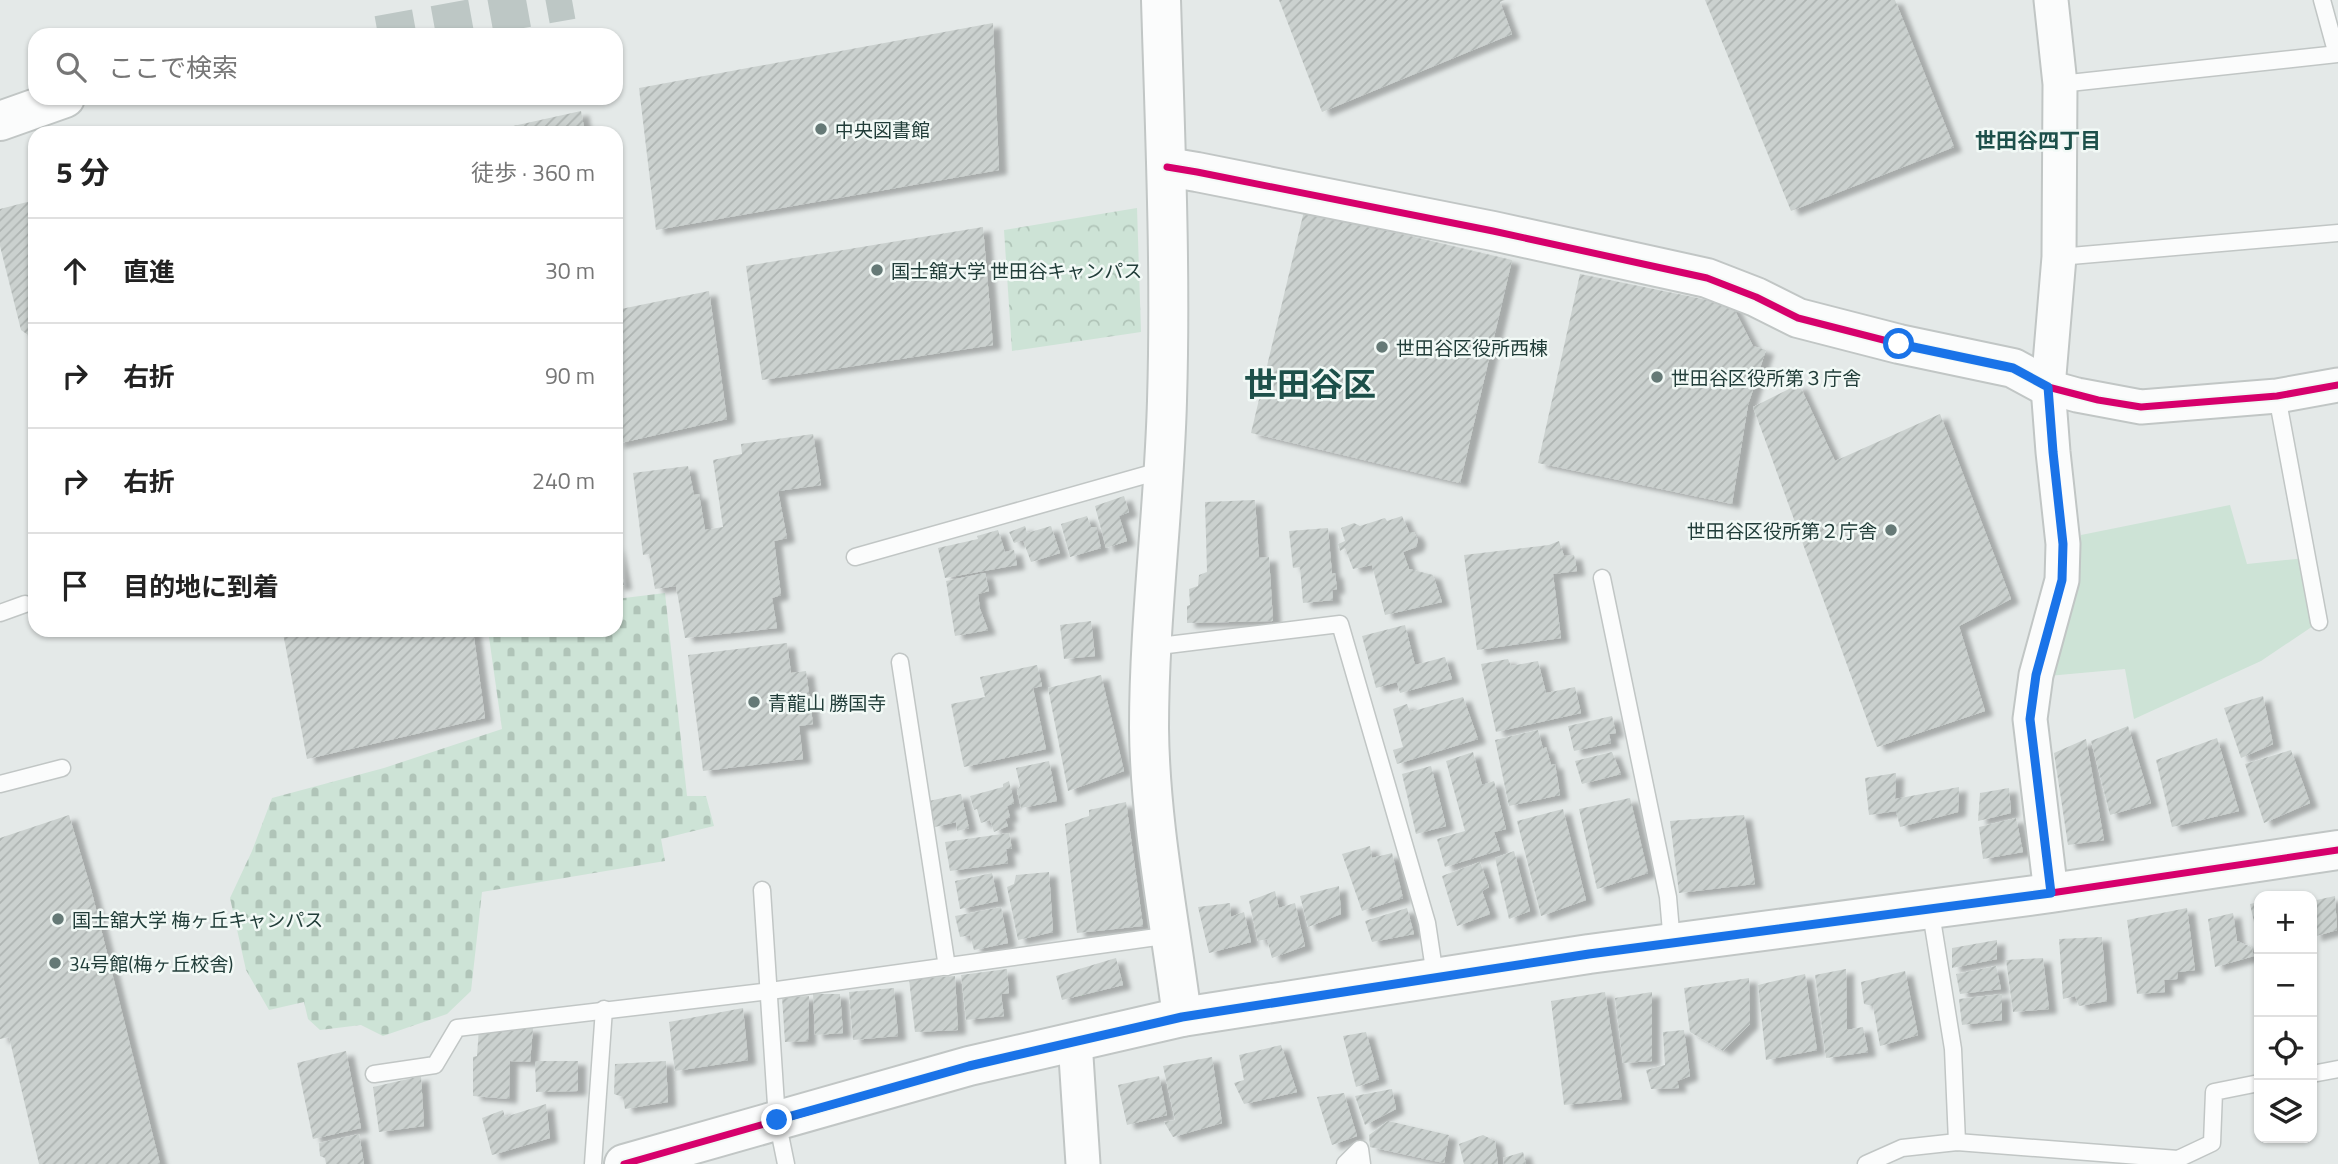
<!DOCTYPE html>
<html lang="ja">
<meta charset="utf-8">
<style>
body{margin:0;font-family:"Titillium Web","Noto Sans JP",sans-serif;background:#f6f6f6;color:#222}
.controls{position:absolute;right:21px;bottom:21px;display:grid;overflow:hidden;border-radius:14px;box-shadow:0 2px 5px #0004}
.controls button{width:63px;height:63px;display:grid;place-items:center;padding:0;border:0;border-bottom:2px solid #e0e0e0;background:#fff;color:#222;font:35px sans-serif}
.stop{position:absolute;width:21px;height:21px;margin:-16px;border:5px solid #1a73e8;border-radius:50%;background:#fff}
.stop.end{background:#1a73e8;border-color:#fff;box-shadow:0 2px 7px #0008}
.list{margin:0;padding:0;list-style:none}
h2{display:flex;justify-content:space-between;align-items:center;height:91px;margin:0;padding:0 28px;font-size:30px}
h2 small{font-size:23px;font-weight:400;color:#767676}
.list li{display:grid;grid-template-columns:46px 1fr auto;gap:21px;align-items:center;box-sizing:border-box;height:105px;padding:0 28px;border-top:2px solid #e0e0e0}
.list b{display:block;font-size:26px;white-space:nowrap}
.list em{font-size:23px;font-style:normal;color:#767676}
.icon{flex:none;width:38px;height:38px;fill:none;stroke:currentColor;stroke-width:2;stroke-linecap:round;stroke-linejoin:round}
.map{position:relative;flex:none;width:2338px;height:1164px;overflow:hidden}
.search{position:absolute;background:#fff;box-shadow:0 2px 5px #0004;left:28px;top:28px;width:595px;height:77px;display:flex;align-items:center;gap:18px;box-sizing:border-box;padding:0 24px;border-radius:21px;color:#767676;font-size:26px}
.panel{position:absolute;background:#fff;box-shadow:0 2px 5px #0004;left:28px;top:126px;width:595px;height:511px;border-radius:21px}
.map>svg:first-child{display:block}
.forest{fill:url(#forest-crowns)}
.cemetery{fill:url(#cemetery-stones)}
.green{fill:#cde3d6}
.building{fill:url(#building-hatch);filter:url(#shadow)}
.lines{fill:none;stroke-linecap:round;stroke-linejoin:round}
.tertiary-tunnel{stroke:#bdc7c5;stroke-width:38;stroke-dasharray:38 19;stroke-linecap:butt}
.service-casing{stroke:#c1c6c5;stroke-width:19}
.minor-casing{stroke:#c1c6c5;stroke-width:37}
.tertiary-casing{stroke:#c1c6c5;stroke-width:42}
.service{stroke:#fbfcfc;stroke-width:16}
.minor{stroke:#fbfcfc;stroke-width:33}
.tertiary{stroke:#fbfcfc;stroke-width:38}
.cycleway-casing{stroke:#f2f9f6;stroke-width:11}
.cycleway{stroke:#d6006c;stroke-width:7}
.route{stroke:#1a73e8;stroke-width:9}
.poi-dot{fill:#657976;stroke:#f2f9f6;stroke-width:2.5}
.labels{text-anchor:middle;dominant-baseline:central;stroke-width:5;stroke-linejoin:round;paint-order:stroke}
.poi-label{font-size:19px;fill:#213d39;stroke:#f2f9f6;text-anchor:start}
.neighbourhood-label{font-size:21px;font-weight:bold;fill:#1d504a;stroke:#f2f9f6}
.town-label{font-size:33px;font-weight:bold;fill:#1d504a;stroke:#f2f9f6}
</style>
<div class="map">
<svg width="2338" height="1164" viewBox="0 0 2338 1164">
<defs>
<pattern id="forest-crowns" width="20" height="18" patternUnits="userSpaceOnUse" patternTransform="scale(1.75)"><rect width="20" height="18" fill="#cde3d6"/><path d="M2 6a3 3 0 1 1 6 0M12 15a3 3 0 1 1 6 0" fill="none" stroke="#b0c4b8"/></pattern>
<pattern id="cemetery-stones" width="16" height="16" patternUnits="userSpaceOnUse" patternTransform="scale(1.75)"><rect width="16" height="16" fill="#cde3d6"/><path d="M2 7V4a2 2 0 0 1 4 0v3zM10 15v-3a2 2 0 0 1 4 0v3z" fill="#b0c4b8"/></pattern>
<pattern id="building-hatch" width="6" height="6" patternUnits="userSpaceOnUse" patternTransform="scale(1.75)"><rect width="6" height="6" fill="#cbd1cf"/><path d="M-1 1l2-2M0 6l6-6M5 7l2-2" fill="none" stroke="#aeb4b2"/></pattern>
<filter id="shadow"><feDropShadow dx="8" dy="4.5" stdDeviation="2" flood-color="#0004"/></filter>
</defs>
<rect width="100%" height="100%" fill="#e4e9e8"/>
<path class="forest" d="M1137,208L1141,332L1012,351L1004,230Z"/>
<path class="cemetery" d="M665,593L687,796H706L714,826L661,839L665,861L482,892L471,991L447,1014L383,1036L361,1025L320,1030L308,1019L304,1002L269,1010L246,970L230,898L252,851L272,798L384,768L502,729L488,630H616V599Z"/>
<path class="green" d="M2230,505L2247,564L2306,558L2319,622L2261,661L2134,719L2125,669L2048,676L2076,591L2081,535Z"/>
<g class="building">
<path d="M1279,0H1505L1500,2L1512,34L1322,112Z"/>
<path d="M1705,0H1895L1954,147L1791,211Z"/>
<path d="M993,23L999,170L656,230L639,88Z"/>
<path d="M581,111L585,133H487L486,132Z"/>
<path d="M35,200V340L21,330L0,246V209Z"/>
<path d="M1304,211L1512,260L1460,483L1251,433Z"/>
<path d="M983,227L993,345L762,380L746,266Z"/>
<path d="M1580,274L1732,305L1753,346L1766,350L1748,405L1732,504L1538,463Z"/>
<path d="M709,291L727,419L616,444V310Z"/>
<path d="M1799,384L1835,461L1940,414L2011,599L1959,626L1985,711L1877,747L1753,407Z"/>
<path d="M813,434L821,485L778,491L787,538L774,541L781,595L772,598L777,628L685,638L676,586L655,589L649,554L643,555L633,473L688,466L694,495L699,494L705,530L723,527L713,460L742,454L741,444Z"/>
<path d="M1124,496L1129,512L1119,516L1127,541L1106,548L1095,506Z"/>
<path d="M1255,500L1259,558L1269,557L1273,621L1187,623V606L1190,605L1189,589L1198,586L1199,575L1207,572L1205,502Z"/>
<path d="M1087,516L1091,527H1096L1101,548L1070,557L1061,524Z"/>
<path d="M1402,516L1409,532H1414L1418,540L1416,547L1403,552L1409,569L1433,575L1442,602L1385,615L1372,565L1353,569L1345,548L1340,551L1338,544L1345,541L1341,528L1354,523L1360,526L1385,518L1387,521Z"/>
<path d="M1025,526L1027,533L1051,526L1060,553L1031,562L1023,540L1014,543L1009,532Z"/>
<path d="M1328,528L1332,574L1335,573L1337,589L1332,590L1333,600L1303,603L1300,567L1293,568L1289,531Z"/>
<path d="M998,530L1005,552L1014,550L1017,565L945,578L938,548L978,539L977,536Z"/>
<path d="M1559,541L1564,556L1574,555L1577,571L1553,574L1561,638L1477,650L1464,555L1549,545Z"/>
<path d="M616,543L624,585L616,586Z"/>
<path d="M985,573L989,591L978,594L980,609L988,630L955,636L946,581Z"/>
<path d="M1091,621L1095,656L1064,659L1060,625Z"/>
<path d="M1405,625L1415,665L1445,657L1452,679L1400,693L1397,682L1376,688L1362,636Z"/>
<path d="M297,630H473L485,718L307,759L283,633Z"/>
<path d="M787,643L791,673L806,671L813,724L799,726L803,759L703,771L688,655Z"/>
<path d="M1508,659L1511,666L1538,661L1546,693L1575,687L1581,713L1496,732L1481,664Z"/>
<path d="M1037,665L1042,686L1033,688L1046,749L964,767L951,704L985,697L980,677Z"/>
<path d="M1101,675L1124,771L1068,791L1048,688Z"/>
<path d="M2263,696L2273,744L2241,758L2224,708Z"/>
<path d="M1463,697L1478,739L1397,764L1393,750L1403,747L1393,709L1407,704L1410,712Z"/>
<path d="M1612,716L1616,733L1609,734L1611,743L1574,751L1568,726Z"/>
<path d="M2128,726L2151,803L2110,815L2091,741Z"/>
<path d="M1538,730L1543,749L1546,747L1551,765L1555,764L1560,795L1509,806L1495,740Z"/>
<path d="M2217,738L2239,811L2172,827L2156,760Z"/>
<path d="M2086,739L2104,840L2068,845L2054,753Z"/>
<path d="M2291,750L2310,803L2264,823L2245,764Z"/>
<path d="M1473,752L1482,785L1494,781L1506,829L1494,832L1500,850L1445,867L1437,839L1465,831L1446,761Z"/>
<path d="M1612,752L1621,774L1582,784L1575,761Z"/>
<path d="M1049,761L1057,801L1021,808L1017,791L1020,786L1016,768Z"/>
<path d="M1431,766L1446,826L1416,834L1402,774Z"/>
<path d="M1896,773L1895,799L1959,787L1958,812L1900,827L1896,811L1869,815L1865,778Z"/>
<path d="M1009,781L1014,803L1007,806L1010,817L1005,819L1008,826L994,832L990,820L981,823L977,809L974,810L970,796L1003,787V784Z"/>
<path d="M2009,788L2011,813L1978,821L1980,793Z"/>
<path d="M961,794L969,828L957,831L956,822L935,827L929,801Z"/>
<path d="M1630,798L1648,873L1597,889L1579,809Z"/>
<path d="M1126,802L1143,926L1077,933L1065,824L1089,816V810Z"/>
<path d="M1563,809L1586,900L1541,916L1517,821Z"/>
<path d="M69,815L91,889L160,1164H39L9,1037L0,1039V838Z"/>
<path d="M1744,815L1755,884L1679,893L1670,821Z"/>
<path d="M2016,818L2023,852L1983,859L1979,827Z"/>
<path d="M1009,833L1012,849H1006L1008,863L950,871L945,842Z"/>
<path d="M1370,846L1372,858L1392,853L1403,898L1362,911L1342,854Z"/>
<path d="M1514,851L1530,911L1509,919L1495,858Z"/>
<path d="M1480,862L1489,887L1482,891L1490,914L1457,926L1442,876Z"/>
<path d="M1049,872L1053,932L1018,940L1007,887L1014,884L1016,875Z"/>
<path d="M992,873L998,901L960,909L955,881Z"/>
<path d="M1339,886L1341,914L1308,927L1300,896Z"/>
<path d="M1275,891L1279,908L1295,903L1305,946L1272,958L1267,939L1258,941L1249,901Z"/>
<path d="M2335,896L2337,930L2313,937L2312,901Z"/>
<path d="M2259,902V941H2258L2250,904Z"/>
<path d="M1230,903L1231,917L1244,912L1251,942L1209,953L1198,907Z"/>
<path d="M1001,907L1008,943L974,950L970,935L960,937L955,916Z"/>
<path d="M1407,908L1414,934L1372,942L1365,921Z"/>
<path d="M2187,908L2195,970L2178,972L2177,979L2164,980L2165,992L2137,994L2127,920Z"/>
<path d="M2233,913L2237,941L2251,947L2254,956L2215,967L2208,919Z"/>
<path d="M2102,937L2107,1001L2079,1006L2075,996L2063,999L2059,939Z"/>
<path d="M1997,940V959L1952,968V948Z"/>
<path d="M1116,958L1123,985L1062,1000L1056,976Z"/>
<path d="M2043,958L2049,1009L2013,1012L2006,960Z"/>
<path d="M1996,966L2001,989L1960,994L1956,974Z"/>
<path d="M1007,969L1009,993L1001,994L1004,1016L966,1020L961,975Z"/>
<path d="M1846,969L1847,1030L1863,1027L1868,1052L1826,1058L1815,975Z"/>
<path d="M1905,971L1918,1035L1880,1046L1873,1006L1864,1004L1861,982Z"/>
<path d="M1805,974L1817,1050L1766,1060L1758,985Z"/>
<path d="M955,976L958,1030L915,1032L909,979Z"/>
<path d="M1749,978L1750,1024L1723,1051L1690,1032L1684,988Z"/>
<path d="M894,988L898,1036L853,1040L849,992Z"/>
<path d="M1605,992L1622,1099L1564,1105L1551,1001Z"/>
<path d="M1652,992V1061L1623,1063L1615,998Z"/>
<path d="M813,994H840L843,1033L815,1035Z"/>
<path d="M2002,994V1020L1962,1025L1959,999Z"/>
<path d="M809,996L808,1041L785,1042L782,997Z"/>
<path d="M743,1008L748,1060L675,1071L669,1022Z"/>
<path d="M479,1028H533L530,1062L510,1061L509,1099L473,1096V1057L477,1056Z"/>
<path d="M1684,1030L1690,1076L1677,1081L1679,1088L1651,1089L1646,1070L1665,1065L1663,1032Z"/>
<path d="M1366,1032L1379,1079L1356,1087L1343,1036Z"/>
<path d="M1281,1045L1297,1092L1244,1104L1234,1083L1244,1080L1239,1055Z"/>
<path d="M346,1051L361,1128L313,1139L297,1063Z"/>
<path d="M1212,1057L1222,1123L1173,1137L1164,1122L1175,1120L1163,1066Z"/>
<path d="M535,1061H578V1091L536,1092Z"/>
<path d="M666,1061L668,1102L625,1109L623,1097L614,1094L615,1064Z"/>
<path d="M421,1076L424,1126L379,1132L373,1087Z"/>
<path d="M1159,1076L1167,1115L1127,1125L1118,1085Z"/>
<path d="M1392,1089L1396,1109L1365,1125L1355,1096Z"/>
<path d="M1344,1093L1357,1136L1332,1145L1317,1097Z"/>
<path d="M546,1104L550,1138L492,1155L482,1118L503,1110L505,1117Z"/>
<path d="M1388,1121L1449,1135L1444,1163L1370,1147L1369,1135Z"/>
<path d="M359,1134L364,1164H326L325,1158L320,1156L319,1143Z"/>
<path d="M1483,1135L1495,1141L1498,1164H1464L1459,1144Z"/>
<path d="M1523,1152L1526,1164H1504L1503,1158Z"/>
</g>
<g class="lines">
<path class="tertiary-tunnel" d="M378,35L572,0"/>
<g class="service-casing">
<g id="service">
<path d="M2322,0L2334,44L2338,50"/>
<path d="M2060,84L2338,54"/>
<path d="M2059,257L2338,233"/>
<path d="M2277,396L2319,622"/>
<path d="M855,557L1163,470"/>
<path d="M1602,578L1668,897L1672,943"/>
<path d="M0,613L25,604"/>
<path d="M1151,647L1340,624L1427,923L1435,976"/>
<path d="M900,662L947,967"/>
<path d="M0,784L62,768"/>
<path d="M762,890L777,1120L786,1164"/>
<path d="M1930,907L1953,1049L1957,1142"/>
<path d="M374,1074L435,1065L457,1028L770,991L1171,935"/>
<path d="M2312,1074L2338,1069"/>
<path d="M593,1164L604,1009"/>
<path d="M1345,1164L1360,1149L1362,1164"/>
<path d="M1866,1164L1902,1148L1957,1142L2178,1159L2212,1143L2214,1092L2259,1083"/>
</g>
</g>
<g class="minor-casing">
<g id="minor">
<path d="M2051,0L2060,84L2059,257L2048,387L2053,452L2063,544L2062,580L2036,675L2030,719L2051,893"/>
<path d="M2048,387L2077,395L2141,407L2277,396L2338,385"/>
<path d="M1075,1041L1083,1164"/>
</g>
</g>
<g class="tertiary-casing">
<g id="tertiary">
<path d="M1161,0C1165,134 1171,268 1167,401C1164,511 1149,619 1149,728C1150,825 1170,921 1182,1017"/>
<path d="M0,121L65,98"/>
<path d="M1167,167L1197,172L1493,231L1707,278L1756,297L1798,318L1899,344L2013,368L2048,387"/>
<path d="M624,1164L969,1066L1182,1017L1589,954L2051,893L2338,850"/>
</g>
</g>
<use href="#service" class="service"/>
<use href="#minor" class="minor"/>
<use href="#tertiary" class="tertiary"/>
<g class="cycleway-casing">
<g id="cycleway">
<path d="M1167,167L1197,172L1493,231L1707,278L1756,297L1798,318L1899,344L2013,368L2048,387L2098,400L2141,407L2277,396L2338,385"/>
<path d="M624,1164L969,1066L1182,1017L1589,954L2051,893L2338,850"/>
</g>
</g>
<use href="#cycleway" class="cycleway"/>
</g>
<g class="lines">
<path class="route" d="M777,1120L969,1066L1182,1017L1589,954L2051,893L2030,719L2036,675L2062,580L2063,544L2053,452L2048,387L2013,368L1899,344"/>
</g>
<g class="poi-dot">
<circle cx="821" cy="129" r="7"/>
<circle cx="877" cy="270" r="7"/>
<circle cx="1382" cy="347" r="7"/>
<circle cx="1657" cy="377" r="7"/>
<circle cx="1891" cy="530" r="7"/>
<circle cx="754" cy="702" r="7"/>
<circle cx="58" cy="919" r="7"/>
<circle cx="55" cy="963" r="7"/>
</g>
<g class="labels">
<g class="poi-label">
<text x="835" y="129">中央図書館</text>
<text x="891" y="270">国士舘大学 世田谷キャンパス</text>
<text x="1396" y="347">世田谷区役所西棟</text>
<text x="1671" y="377">世田谷区役所第３庁舎</text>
<text x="1877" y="530" text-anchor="end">世田谷区役所第２庁舎</text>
<text x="768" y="702">青龍山 勝国寺</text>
<text x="72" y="919">国士舘大学 梅ヶ丘キャンパス</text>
<text x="69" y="963">34号館(梅ヶ丘校舎)</text>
</g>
<g class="neighbourhood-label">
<text x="2038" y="140">世田谷四丁目</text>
</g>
<g class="town-label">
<text x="1310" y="384">世田谷区</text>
</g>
</g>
</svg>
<div class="controls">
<button>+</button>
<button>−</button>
<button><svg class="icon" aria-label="locate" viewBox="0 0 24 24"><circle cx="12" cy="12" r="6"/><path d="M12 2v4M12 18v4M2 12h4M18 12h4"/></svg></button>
<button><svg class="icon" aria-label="layers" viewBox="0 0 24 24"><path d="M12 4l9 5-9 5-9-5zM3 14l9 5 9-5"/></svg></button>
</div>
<div class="stop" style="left:1899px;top:344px"></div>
<div class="stop end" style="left:777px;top:1120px"></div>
<div class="search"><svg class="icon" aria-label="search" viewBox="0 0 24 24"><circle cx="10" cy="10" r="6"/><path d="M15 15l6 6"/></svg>ここで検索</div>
<section class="panel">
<h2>5 分<small>徒歩 · 360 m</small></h2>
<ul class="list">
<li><svg class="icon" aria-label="ahead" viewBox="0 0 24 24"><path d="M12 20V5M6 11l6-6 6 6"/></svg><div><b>直進</b></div><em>30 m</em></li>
<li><svg class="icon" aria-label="right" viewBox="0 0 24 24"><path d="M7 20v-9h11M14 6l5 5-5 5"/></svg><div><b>右折</b></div><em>90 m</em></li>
<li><svg class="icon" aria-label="right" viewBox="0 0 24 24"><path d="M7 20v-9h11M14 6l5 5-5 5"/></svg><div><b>右折</b></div><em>240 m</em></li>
<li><svg class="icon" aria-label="arrive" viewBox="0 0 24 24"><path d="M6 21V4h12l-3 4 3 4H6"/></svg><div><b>目的地に到着</b></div></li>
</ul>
</section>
</div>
